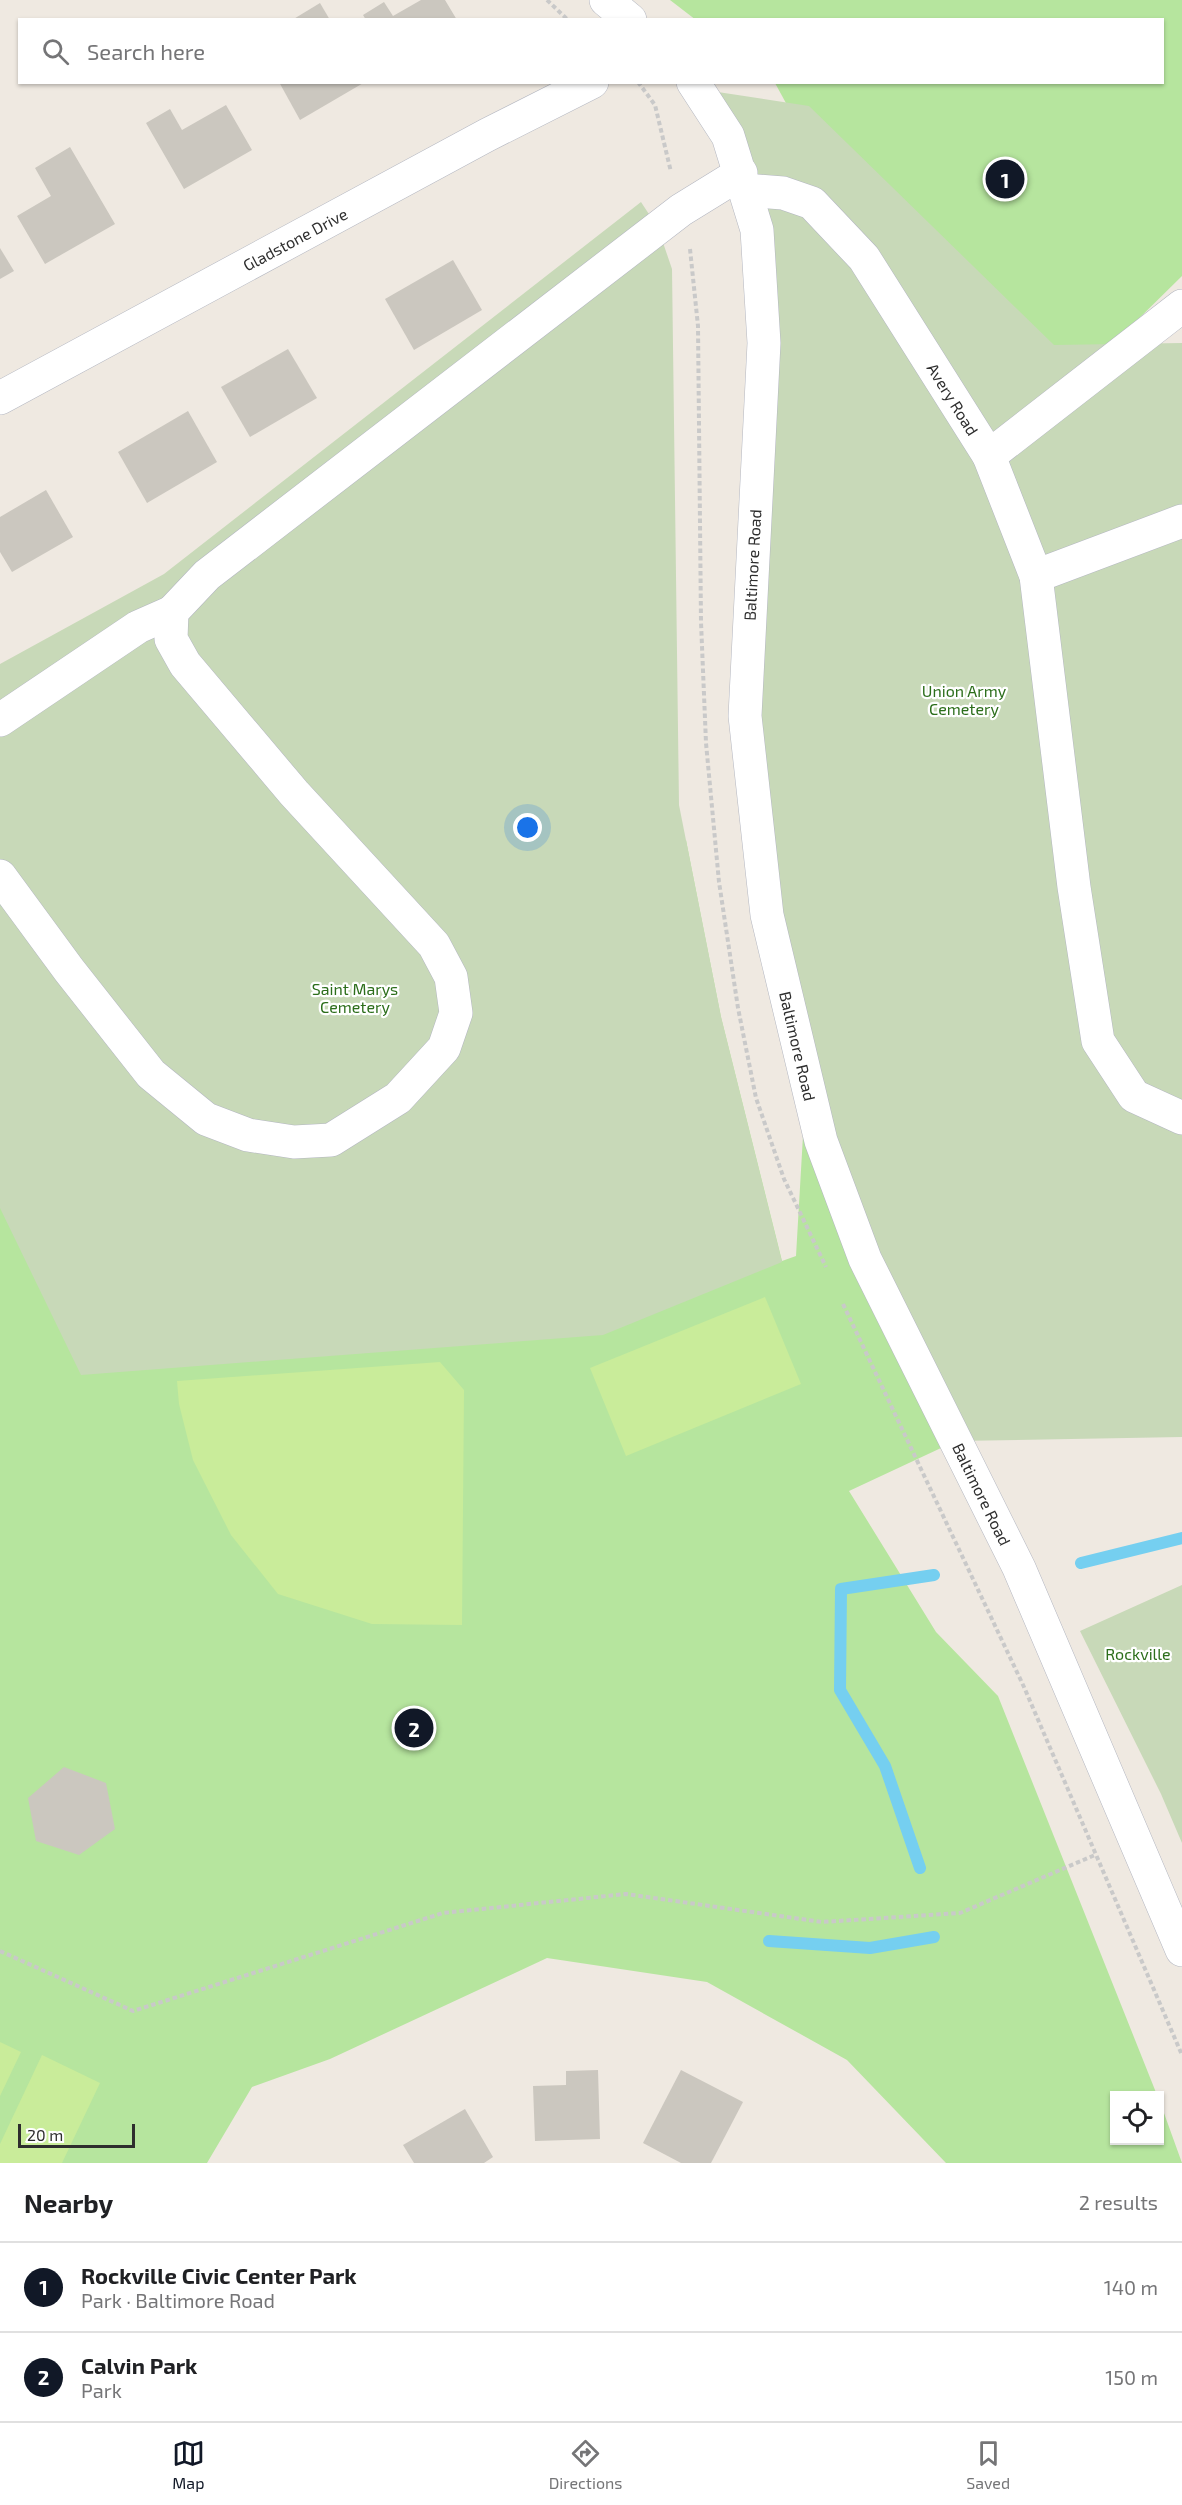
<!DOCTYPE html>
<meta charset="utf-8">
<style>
body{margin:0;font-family:"Exo 2",sans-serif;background:#f6f6f6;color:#202124}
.controls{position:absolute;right:18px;bottom:18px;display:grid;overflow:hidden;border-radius:0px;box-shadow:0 2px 4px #0004}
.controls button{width:54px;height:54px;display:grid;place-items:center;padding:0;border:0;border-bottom:2px solid #e0e0e0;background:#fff;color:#202124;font:30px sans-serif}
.scale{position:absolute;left:18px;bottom:15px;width:117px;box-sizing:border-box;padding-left:6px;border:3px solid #2e2e2e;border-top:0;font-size:16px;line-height:21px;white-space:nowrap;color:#2e2e2e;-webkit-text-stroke:4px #fff;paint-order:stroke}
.you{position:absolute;left:528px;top:828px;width:21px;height:21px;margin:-15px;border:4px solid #fff;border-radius:50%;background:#1a73e8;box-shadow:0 0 0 9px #1a73e833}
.badge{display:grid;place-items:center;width:39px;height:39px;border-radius:50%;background:#111827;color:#fff;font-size:20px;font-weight:700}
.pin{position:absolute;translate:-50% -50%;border:3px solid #fff;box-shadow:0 2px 6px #0006}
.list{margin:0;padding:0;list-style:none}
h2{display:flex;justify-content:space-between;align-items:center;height:78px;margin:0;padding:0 24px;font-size:26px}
h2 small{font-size:20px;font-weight:400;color:#757577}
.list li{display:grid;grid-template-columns:39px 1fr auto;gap:18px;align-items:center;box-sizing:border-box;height:90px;padding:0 24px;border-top:2px solid #e0e0e0}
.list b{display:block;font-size:22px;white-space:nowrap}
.list p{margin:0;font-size:20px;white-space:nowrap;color:#757577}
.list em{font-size:20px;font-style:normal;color:#757577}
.icon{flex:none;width:33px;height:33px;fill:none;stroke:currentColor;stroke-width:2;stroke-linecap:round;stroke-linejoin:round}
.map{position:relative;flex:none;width:1182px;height:2163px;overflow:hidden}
.search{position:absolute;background:#fff;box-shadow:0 2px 4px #0004;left:18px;right:18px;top:18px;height:66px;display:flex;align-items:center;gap:15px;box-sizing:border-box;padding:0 21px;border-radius:0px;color:#757577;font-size:22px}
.sheet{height:258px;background:#fff}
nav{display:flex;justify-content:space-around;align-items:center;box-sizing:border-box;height:84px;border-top:2px solid #e0e0e0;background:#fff;font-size:16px;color:#757577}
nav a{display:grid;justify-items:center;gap:3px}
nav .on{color:#111827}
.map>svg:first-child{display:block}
.green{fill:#b6e59e}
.cemetery{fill:#c8d9b8}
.pitch{fill:#c9ec9a}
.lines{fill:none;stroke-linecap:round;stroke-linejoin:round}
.stream{stroke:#75cff0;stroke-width:12}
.building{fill:#cbc7bf}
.minor-casing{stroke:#b4b7c1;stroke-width:34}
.path{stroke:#c9c9c9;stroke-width:4;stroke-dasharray:4.5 3;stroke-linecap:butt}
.minor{stroke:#fff;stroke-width:33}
.labels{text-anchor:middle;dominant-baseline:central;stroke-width:4.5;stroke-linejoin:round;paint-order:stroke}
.street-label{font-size:16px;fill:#2e2e2e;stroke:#fff}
.park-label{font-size:16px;fill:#2c6e1b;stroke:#fff}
</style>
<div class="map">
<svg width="1182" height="2163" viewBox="0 0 1182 2163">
<rect width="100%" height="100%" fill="#efe9e1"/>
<g class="green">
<path d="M670,0H1182V276L986,469L775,83L1162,82V20H696Z"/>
<path d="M686,840L721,1017L782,1261L796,1256L806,1084L956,1441L849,1491L936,1632L998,1696L1157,2095L1114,2096V2140H1160V2102L1182,2163H946L847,2060L707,1982L547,1958L330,2059L252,2087L207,2163H0V1146Z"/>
</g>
<g class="cemetery">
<path d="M698,89L809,106L1054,345L1182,343V1437L956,1441L821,1141L745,716L757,230Z"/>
<path d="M641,202L658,228L672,269L679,805L721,1017L782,1262L603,1335L81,1375L0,1208V664L164,574Z"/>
<path d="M1182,1585V1843L1161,1794L1080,1631Z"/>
</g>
<g class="pitch">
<path d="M765,1297L801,1384L626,1456L590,1368Z"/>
<path d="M440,1362L464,1390L462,1625L372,1624L278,1594L231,1535L193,1460L179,1404L177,1381Z"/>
<path d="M0,2042L21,2052L0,2096Z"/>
<path d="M42,2055L100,2083L62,2163H0V2144Z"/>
</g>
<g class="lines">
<g class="stream">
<path d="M1081,1563L1182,1538"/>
<path d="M920,1868L885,1766L840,1690L841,1589L934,1575"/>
<path d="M769,1941L870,1948L934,1937"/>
</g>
</g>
<g class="building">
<path d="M421,0H445L457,20H366L363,15L384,2L393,16Z"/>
<path d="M320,3L330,20H292Z"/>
<path d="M279,82H365L300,120Z"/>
<path d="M226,105L252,150L184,189L146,123L170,109L182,130Z"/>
<path d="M70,147L115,224L45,264L17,216L51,196L35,168Z"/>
<path d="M0,248L14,271L0,279Z"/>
<path d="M453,260L482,310L414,350L385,299Z"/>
<path d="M288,349L317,398L250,437L221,387Z"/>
<path d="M188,411L217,462L147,503L118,452Z"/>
<path d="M46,490L73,537L12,572L0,552V517Z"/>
<path d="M64,1767L106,1783L115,1829L79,1855L36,1841L28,1798Z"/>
<path d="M598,2070L600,2139L535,2141L533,2086L566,2085V2071Z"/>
<path d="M681,2070L743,2102L711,2163H681L643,2143Z"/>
<path d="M465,2109L493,2157L484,2163H414L403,2145Z"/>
</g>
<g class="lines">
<g class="minor-casing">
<g id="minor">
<path d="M606,0L630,20"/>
<path d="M693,82L728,136L757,230L764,343L745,716L767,915L821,1141L865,1259L1019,1568L1182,1950"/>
<path d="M745,190L783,193L812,203L864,258L989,456L1182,306"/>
<path d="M0,398L487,135L592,82"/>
<path d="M989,456L1036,576L1074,887L1098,1041L1134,1096L1182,1118"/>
<path d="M1036,576L1182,521"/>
<path d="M0,720L138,627L172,612"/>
<path d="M0,876L69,970L151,1074L206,1119L248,1135L294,1142L331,1140L398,1098L444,1048L456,1013L451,977L434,945L294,793L185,664L171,639L172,612L207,575L681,210L741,173"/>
</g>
</g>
<g class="path">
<path d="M547,0L568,20"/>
<path d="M638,82L655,105L671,172"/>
<path d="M690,249L698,326L701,622L706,743L719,882L738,1008L756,1098L784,1179L826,1267"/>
<path d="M843,1304L1024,1687L1182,2055"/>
<path d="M0,1951L133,2011L443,1913L626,1894L822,1922L960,1913L1095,1855"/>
</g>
<use href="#minor" class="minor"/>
</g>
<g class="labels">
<g class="street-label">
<text transform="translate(295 239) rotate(-28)">Gladstone Drive</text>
<text transform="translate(953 399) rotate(58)">Avery Road</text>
<text transform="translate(752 565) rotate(-87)">Baltimore Road</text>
<text transform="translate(798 1046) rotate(77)">Baltimore Road</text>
<text transform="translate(982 1494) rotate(64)">Baltimore Road</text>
</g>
<g class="park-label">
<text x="964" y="690">Union Army<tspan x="964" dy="18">Cemetery</tspan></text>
<text x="355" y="988">Saint Marys<tspan x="355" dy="18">Cemetery</tspan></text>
<text x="1138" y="1653">Rockville</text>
</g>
</g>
</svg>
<div class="controls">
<button><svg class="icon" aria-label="locate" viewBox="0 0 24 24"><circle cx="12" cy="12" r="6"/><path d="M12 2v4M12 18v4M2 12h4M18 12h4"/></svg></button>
</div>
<div class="scale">20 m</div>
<div class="you"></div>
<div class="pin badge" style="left:1005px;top:179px">1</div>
<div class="pin badge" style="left:414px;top:1728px">2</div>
<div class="search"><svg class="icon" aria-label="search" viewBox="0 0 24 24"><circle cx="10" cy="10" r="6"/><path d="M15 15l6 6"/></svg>Search here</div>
</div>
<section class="sheet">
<h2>Nearby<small>2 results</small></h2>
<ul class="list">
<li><span class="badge">1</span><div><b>Rockville Civic Center Park</b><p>Park · Baltimore Road</p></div><em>140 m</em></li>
<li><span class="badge">2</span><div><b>Calvin Park</b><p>Park</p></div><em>150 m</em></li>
</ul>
</section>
<nav>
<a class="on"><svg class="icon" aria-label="map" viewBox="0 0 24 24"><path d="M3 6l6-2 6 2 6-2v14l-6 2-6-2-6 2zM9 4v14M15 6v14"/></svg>Map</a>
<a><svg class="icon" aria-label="directions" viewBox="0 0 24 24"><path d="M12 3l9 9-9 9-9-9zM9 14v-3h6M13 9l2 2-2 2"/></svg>Directions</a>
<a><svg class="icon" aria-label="saved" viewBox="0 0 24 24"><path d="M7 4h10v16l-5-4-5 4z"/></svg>Saved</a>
</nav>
